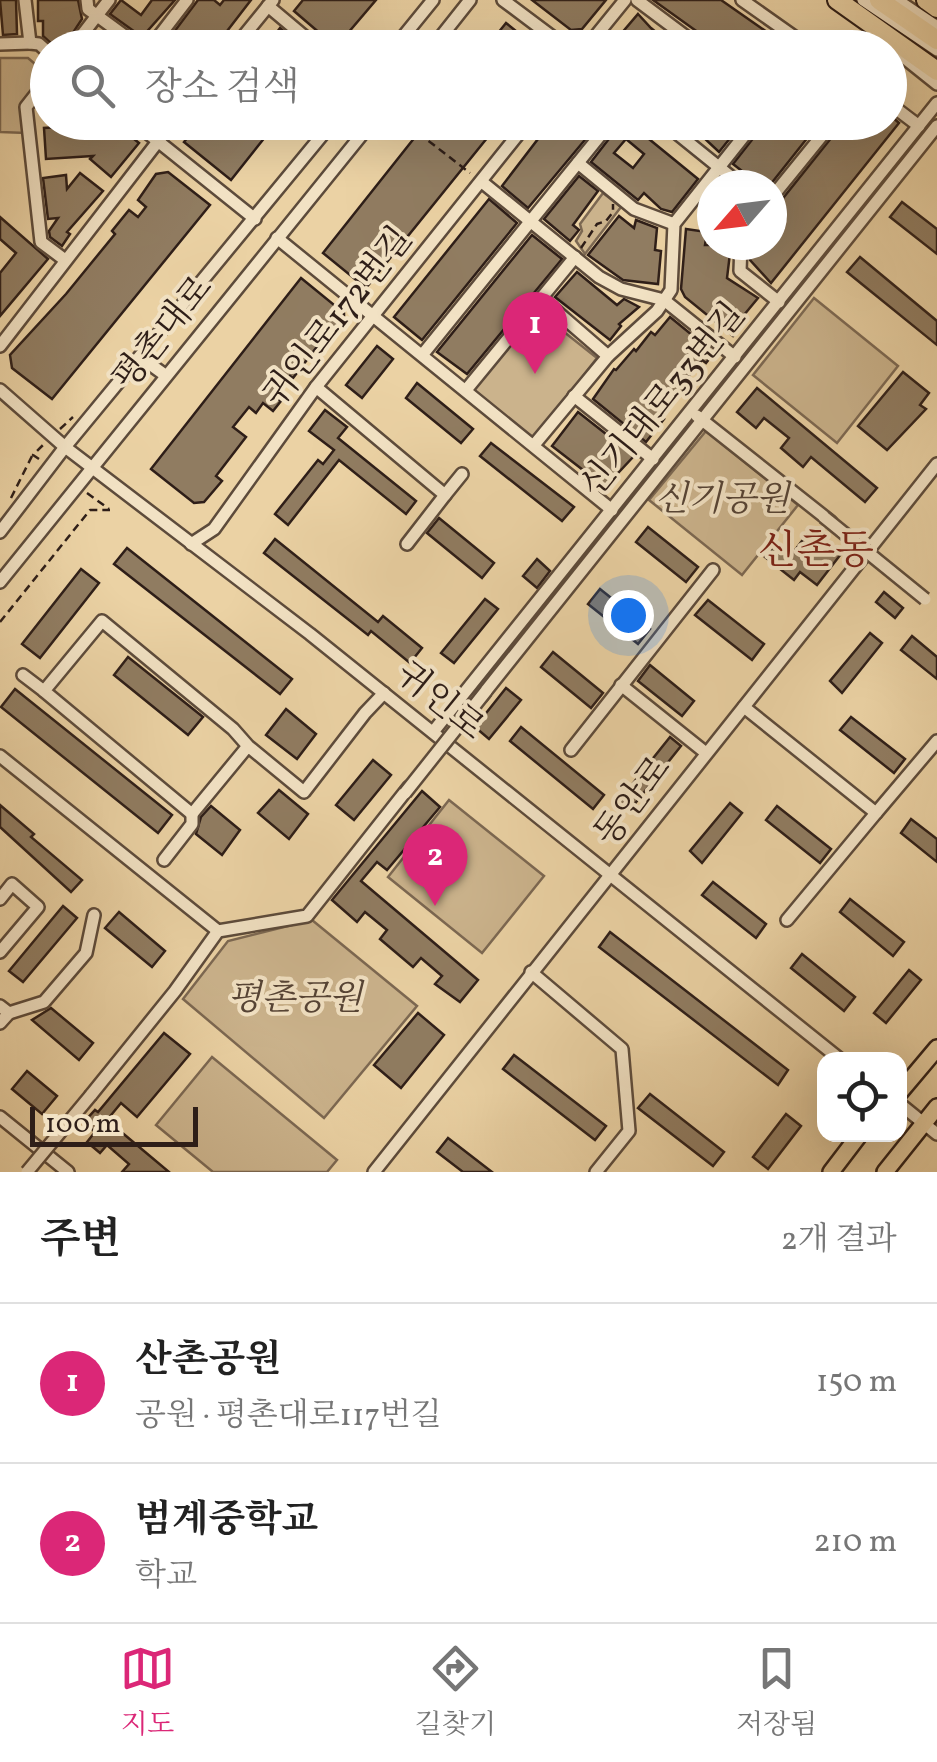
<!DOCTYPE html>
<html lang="ko">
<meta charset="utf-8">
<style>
body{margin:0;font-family:Vollkorn,"Noto Serif KR",serif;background:#f2f2f2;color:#222}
.controls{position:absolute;right:30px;bottom:30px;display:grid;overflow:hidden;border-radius:20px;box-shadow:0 10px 40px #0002}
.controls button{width:90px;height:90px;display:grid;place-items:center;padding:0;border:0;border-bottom:2px solid #e0e0e0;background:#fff;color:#222;font:50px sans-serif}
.compass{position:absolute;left:697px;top:170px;width:90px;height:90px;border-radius:50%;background:#fff;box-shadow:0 10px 40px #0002;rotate:242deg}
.scale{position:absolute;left:30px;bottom:25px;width:168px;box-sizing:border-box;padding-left:10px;border:5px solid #2e1e18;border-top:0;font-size:28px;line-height:35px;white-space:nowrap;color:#2e1e18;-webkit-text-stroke:8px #f2e2c4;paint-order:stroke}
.you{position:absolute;left:628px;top:615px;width:35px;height:35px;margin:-25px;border:8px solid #fff;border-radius:50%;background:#1a73e8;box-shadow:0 0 0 15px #1a73e833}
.badge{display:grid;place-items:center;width:65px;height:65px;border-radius:50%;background:#db2777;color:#fff;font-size:32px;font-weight:700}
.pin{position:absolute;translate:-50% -82px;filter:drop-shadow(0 2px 5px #0008)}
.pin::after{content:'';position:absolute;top:52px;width:35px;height:30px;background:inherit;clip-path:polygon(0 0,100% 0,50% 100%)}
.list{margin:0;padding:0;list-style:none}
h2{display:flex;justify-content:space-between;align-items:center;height:130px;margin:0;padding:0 40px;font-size:42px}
h2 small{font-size:32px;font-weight:400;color:#767676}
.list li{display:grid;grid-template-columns:65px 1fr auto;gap:30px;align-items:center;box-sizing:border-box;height:160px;padding:0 40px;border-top:2px solid #e0e0e0}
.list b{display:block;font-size:38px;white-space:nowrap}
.list p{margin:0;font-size:32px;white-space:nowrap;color:#767676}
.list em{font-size:32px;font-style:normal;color:#767676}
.icon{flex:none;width:55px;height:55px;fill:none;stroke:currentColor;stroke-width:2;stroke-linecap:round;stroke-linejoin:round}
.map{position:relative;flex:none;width:937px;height:1172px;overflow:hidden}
.search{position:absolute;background:#fff;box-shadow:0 10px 40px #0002;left:30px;right:30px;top:30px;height:110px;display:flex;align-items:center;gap:25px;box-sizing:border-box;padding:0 35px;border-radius:55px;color:#767676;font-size:38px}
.sheet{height:450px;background:#fff}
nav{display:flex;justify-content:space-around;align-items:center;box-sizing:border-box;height:140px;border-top:2px solid #e0e0e0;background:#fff;font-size:28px;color:#767676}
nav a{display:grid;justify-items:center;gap:5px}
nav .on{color:#db2777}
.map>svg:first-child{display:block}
.green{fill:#cbb38c;stroke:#7c6852;stroke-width:2.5}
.building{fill:#907c61;stroke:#2e1e18;stroke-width:2.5;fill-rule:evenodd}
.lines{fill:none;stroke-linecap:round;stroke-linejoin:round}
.minor-casing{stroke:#5d4b3b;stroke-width:16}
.major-casing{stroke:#2e1e18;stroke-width:20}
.highway-casing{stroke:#2e1e18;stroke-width:22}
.path{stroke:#2e1e18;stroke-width:2.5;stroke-dasharray:8 5;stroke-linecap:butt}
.minor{stroke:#f2e2c4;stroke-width:11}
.major{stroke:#ebd2a4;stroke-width:15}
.highway{stroke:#ebd2a4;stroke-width:18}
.minor-bridge-casing{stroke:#5d4b3b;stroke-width:16;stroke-linecap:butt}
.minor-bridge{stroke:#f2e2c4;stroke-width:11}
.labels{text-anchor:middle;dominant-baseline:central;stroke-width:8;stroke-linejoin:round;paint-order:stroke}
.street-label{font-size:35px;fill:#2e1e18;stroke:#f2e2c4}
.park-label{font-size:35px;font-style:italic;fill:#554335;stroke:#f2e2c4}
.quarter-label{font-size:40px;fill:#7a1f14;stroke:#f2e2c4}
</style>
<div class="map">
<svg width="937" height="1172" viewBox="0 0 937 1172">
<rect width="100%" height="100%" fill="#ebd2a4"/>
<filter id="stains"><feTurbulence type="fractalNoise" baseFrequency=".002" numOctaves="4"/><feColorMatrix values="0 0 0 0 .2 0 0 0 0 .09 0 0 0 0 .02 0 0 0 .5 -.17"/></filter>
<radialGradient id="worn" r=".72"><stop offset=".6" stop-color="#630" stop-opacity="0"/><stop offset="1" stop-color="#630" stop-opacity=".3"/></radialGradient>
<g class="green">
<path d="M0,58H28L48,75L22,107L26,133L0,132Z"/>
<path d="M603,193L621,207L585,254L576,241L582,231L580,224Z"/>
<path d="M814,298L898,366L837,443L753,375Z"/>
<path d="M535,309L597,358L534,439L472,390Z"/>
<path d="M706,431L798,505L742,575L649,500Z"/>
<path d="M449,800L544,876L482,953L388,877Z"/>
<path d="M312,920L417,1006L324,1118L183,999L228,941Z"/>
<path d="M212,1057L337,1160L327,1172H213L156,1125Z"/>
</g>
<g class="building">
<path d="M0,0H16L17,34L3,35Z"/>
<path d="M38,0H78L82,19L63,48H56L43,36V21H38Z"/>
<path d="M121,0L141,15L152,0H175L142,37L110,14Z"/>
<path d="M198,0H214L220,5L224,0H251L214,48H189L185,44L182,48H162Z"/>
<path d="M303,0H376L336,47L294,11Z"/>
<path d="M532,0H606L582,29L571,30Z"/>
<path d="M653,0H721L790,48H720Z"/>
<path d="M638,14L651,28L675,48H644L638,42L633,48H609Z"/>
<path d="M506,23L537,48H486Z"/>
<path d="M280,28L303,48H265Z"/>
<path d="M890,115L899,123L771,283L750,260V245H772V212L844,122H890Z"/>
<path d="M88,122H113L139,143L111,177L90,159L93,156L46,159L44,128L92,125Z"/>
<path d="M200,122H277L231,180L184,142Z"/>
<path d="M427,122H500L366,288L323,253Z"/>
<path d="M551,122H564L574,130L580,122H586L594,129L528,208L502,186Z"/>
<path d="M622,122H641L654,133L649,139L698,179L672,212L661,209L644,193L638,200L591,162ZM626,139L644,154L633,168L614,153Z"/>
<path d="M687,122H743L719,152Z"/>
<path d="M766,122H820L770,185H760L733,164Z"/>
<path d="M168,172L210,205L52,399L12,368L10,355L66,294L115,234L112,231L129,210L138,217L146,207L138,200L156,174Z"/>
<path d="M80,173L103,191L67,232L70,234L62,246L50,237L49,231L58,218L48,219L43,178L66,175L67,189Z"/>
<path d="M579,176L598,191L573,225L579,230L570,241L544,219Z"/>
<path d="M489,199L517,223L422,340L394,317Z"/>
<path d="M902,202L937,229V254L890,217Z"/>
<path d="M619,216L634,228L636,220L657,228L655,250L661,251L658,284L623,280L588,255Z"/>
<path d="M0,217L48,259L0,316V273L16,253L0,239Z"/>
<path d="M686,229L707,232L705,245H731L727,278L758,298L739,321L743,324L733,336L685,297L681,289Z"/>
<path d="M532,235L562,259L467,374L437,352Z"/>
<path d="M860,257L937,321V345L847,272Z"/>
<path d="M577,272L617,305L624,299L639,307L619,324L621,326L610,340L555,297Z"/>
<path d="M301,278L344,313V320L330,339L326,335L293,378L290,376L274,396L281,401L273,411L263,403L256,413L249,407L233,427L246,437L216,476L222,481L204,502L194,503L151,469Z"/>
<path d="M670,317L714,353L706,363L702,360L684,382L688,385L680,395L677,392L658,415L664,419L646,442L593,399L614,369L616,370L634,349L636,351L651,332L655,335Z"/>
<path d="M377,346L393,359L362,398L346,385Z"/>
<path d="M903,372L929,393L920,405L926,409L887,450L858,426Z"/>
<path d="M417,383L473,429L461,443L406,398Z"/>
<path d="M757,388L877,488L865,502L811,457L803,467L781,448L789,438L764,418L756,428L737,412Z"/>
<path d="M325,410L347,427L338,438L416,501L406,514L339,460L288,525L275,514L318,460L323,464L334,450L309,431Z"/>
<path d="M578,412L634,456L605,487L552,446Z"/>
<path d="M491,443L574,507L562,521L480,456Z"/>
<path d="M439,518L494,563L482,578L427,533Z"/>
<path d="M648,527L698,567L686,582L636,542Z"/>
<path d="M811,529L841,554L817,585L800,572L794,580L765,557L777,542L792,554Z"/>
<path d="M275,539L378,622L383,616L422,648L410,663L371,631L368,635L264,553Z"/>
<path d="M127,548L292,679L280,694L114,564Z"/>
<path d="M537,559L550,571L537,588L523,576Z"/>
<path d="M81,569L99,583L40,658L22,644Z"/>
<path d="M600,589L650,629L638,644L588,604Z"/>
<path d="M884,592L903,608L895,618L876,602Z"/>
<path d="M485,599L498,609L454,663L441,653Z"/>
<path d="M708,600L764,644L752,660L695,615Z"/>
<path d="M870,633L882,643L842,693L830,681Z"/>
<path d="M912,636L937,657V679L901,650Z"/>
<path d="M553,652L603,693L591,708L541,667Z"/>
<path d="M128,657L203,717L188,735L114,675Z"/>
<path d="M650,665L694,701L682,716L638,681Z"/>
<path d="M506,688L521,700L489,739L475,727Z"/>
<path d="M15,689L172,815L158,833L1,707Z"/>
<path d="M286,709L316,734L297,759L266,735Z"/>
<path d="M851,717L905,759L894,773L840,730Z"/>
<path d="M521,727L604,795L593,809L510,741Z"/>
<path d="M670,737L681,746L629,811L618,802Z"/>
<path d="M373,760L391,775L354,820L336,805Z"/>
<path d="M279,790L308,814L289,839L258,813Z"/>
<path d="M422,791L440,807L387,870L377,862L361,881L478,980L460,1002L435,984L442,976L421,958L413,967L380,939L387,930L365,912L357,922L332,900Z"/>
<path d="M730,803L742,813L702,863L690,851Z"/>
<path d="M0,805L34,834L31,837L82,880L71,892L0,827Z"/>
<path d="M211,806L240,830L222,855L196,834L201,817Z"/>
<path d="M777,806L831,849L820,863L766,820Z"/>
<path d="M911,819L937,839V862L901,833Z"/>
<path d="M713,882L766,924L756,938L702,895Z"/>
<path d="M850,899L904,942L893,956L840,912Z"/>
<path d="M63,906L77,918L23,982L9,971Z"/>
<path d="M119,912L165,951L152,967L105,928Z"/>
<path d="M610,932L788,1070L778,1085L599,947Z"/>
<path d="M802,954L855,997L844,1011L791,968Z"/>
<path d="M909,970L921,980L886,1023L874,1013Z"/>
<path d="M51,1008L93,1043L79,1060L32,1020Z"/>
<path d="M418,1013L444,1035L401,1088L374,1065Z"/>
<path d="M164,1033L190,1054L137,1117L121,1103L107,1120L169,1172H122L129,1164L107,1145L100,1153L87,1142L95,1132L84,1122L95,1110L98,1112Z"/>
<path d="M514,1055L606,1126L595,1140L503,1069Z"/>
<path d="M27,1071L57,1096L42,1114L12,1089Z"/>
<path d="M650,1094L724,1152L713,1166L638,1108Z"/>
<path d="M786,1114L801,1126L768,1169L753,1157Z"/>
<path d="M448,1138L492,1172H463L437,1152Z"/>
</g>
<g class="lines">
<g class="minor-casing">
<g id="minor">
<path d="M25,0L30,43L39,44L48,52"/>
<path d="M87,0L88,9L141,48"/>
<path d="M503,0L567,48"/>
<path d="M637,0L701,48"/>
<path d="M742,0L810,48"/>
<path d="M863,0L937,50"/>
<path d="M897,0L937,27"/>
<path d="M268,6L318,48"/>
<path d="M0,44L30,43"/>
<path d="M72,48L109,0"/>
<path d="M150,48L187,0"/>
<path d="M234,48L273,0"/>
<path d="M394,48L433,0"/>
<path d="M432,48L470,0"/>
<path d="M586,48L625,0"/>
<path d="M902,56L937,84"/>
<path d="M48,79L26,107L41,242L65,260"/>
<path d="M890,104L919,126"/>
<path d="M134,122L255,219"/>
<path d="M663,122L741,185"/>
<path d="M578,163L634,209L674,224"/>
<path d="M482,182L599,277L621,289L664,300L735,357"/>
<path d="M772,197L833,122"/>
<path d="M277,238L612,510"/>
<path d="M741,245L740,271L779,302"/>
<path d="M541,298L608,356"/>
<path d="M0,346L173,122"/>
<path d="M423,354L611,122"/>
<path d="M140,357L165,375"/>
<path d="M316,387L445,495L407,544"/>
<path d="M0,390L65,447L310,634L841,1060"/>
<path d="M466,390L575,257"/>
<path d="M574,396L653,459"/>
<path d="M697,416L831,522"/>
<path d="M534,445L608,356L657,311L671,290L674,224L755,122"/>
<path d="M445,495L462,474"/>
<path d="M0,532L65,447L333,122"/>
<path d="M191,544L214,529L316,387L528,122"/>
<path d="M0,582L372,122"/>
<path d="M23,675L44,691"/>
<path d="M621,685L706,753"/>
<path d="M481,697L937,126"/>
<path d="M744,707L876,813L937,741"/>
<path d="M433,732L937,103"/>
<path d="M248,746L192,814L44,691L102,621L233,729L248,746L304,792L365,713L384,693"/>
<path d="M571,750L713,570"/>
<path d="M0,756L218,931"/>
<path d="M164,860L192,824V814"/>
<path d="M0,899L12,884L38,907L0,952"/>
<path d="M787,920L876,813"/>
<path d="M531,972L622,1049L629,1131L596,1172"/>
<path d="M0,1006L9,1013L0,1023"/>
<path d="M9,1013L44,1002L86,953L94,915"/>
<path d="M91,1095L175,991L218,931L307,916L409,787"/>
<path d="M900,1104L937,1134"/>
<path d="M0,1117L68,1172"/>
<path d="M374,1172L937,464"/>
</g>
</g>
<g class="major-casing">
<g id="major">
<path d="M900,1092L937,1048"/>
<path d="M831,1172L860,1134"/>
<path d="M885,1172L937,1107"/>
</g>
</g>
<g class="highway-casing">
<g id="highway">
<path d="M837,0L937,71"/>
<path d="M879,0L937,40"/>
<path d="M926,0L937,8"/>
</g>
</g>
<g class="path">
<path d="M408,125L470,173"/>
<path d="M581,248L597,224L606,221L613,212V204"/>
<path d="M60,429L73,417"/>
<path d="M39,459L33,455L43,445"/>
<path d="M87,493L109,509"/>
<path d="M11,498L32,456"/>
<path d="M0,622L90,510H110"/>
</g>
<use href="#minor" class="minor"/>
<use href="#major" class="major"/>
<use href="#highway" class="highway"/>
<g class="minor-bridge-casing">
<g id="minor-bridge">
<path d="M824,517L925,599"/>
<path d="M405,793L486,691"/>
<path d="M27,1172L91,1095"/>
</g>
</g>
<use href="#minor-bridge" class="minor-bridge"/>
</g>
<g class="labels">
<g class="street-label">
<text transform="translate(339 318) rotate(-52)">귀인로172번길</text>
<text transform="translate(164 334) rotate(-51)">평촌대로</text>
<text transform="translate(664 401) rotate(-51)">신기대로33번길</text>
<text transform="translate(439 702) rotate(39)">귀인로</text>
<text transform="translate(634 802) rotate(-53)">동안로</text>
</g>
<g class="park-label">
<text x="722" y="501">신기공원</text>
<text x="295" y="1000">평촌공원</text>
</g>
<g class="quarter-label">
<text x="816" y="553">신촌동</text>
</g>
</g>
<rect width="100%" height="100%" filter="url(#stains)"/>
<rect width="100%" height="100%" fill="url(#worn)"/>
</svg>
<div class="controls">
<button><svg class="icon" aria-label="locate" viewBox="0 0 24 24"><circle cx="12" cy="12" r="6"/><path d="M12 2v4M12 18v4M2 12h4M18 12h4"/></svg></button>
</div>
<svg class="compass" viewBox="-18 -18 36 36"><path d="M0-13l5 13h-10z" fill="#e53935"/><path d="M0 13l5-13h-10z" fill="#767676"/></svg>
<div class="scale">100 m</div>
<div class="you"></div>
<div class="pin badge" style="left:535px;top:374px">1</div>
<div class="pin badge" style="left:435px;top:906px">2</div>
<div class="search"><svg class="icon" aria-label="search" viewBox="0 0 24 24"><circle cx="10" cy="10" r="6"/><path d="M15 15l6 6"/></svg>장소 검색</div>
</div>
<section class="sheet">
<h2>주변<small>2개 결과</small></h2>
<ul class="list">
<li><span class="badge">1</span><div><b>산촌공원</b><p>공원 · 평촌대로117번길</p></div><em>150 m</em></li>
<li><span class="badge">2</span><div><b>범계중학교</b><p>학교</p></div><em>210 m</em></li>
</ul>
</section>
<nav>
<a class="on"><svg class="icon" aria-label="map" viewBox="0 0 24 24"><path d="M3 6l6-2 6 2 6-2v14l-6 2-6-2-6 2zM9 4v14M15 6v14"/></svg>지도</a>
<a><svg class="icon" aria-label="directions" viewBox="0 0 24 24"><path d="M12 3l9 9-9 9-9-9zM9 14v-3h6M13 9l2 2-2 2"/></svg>길찾기</a>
<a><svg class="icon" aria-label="saved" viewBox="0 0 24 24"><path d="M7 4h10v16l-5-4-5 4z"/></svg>저장됨</a>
</nav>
